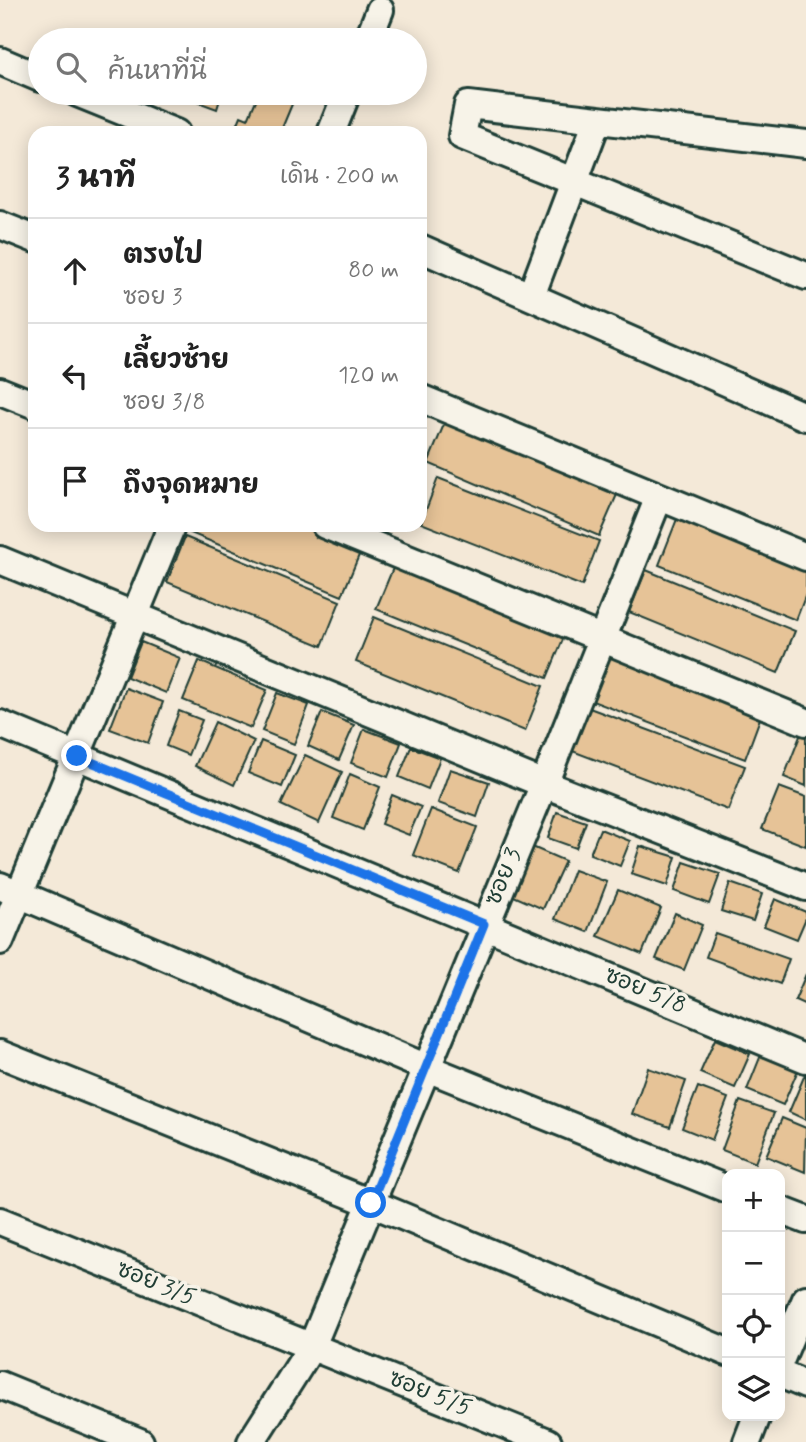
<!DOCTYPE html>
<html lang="th">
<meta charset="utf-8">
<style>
body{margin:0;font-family:Mynerve,"Playpen Sans Thai",sans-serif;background:#f2f2f2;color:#222}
.controls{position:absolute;right:21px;bottom:21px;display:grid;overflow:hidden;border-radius:14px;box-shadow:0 4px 18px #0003}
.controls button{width:63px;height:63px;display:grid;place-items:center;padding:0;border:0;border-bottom:2px solid #e0e0e0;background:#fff;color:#222;font:35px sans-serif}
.stop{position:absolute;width:21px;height:21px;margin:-16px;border:5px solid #1a73e8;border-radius:50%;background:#fff}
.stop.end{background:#1a73e8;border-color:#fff;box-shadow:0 2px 7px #0008}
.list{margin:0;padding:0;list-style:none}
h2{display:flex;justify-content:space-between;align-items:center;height:91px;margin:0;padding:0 28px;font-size:30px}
h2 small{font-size:23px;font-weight:400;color:#767676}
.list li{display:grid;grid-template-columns:46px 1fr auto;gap:21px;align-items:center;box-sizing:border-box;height:105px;padding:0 28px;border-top:2px solid #e0e0e0}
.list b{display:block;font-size:26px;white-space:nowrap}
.list p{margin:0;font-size:23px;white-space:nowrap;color:#767676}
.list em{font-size:23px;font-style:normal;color:#767676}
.icon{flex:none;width:38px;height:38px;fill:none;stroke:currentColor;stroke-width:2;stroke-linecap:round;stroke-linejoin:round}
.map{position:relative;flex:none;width:806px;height:1442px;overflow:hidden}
.search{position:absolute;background:#fff;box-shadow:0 4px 18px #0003;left:28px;top:28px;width:399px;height:77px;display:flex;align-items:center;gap:18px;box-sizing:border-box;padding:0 24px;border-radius:38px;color:#767676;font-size:26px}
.panel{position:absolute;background:#fff;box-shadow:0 4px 18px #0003;left:28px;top:126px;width:399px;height:406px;border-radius:21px}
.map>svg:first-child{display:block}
.building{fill:#e6c397;stroke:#1f3d34;stroke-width:2}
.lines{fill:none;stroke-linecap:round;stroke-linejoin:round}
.minor-casing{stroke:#1f3d34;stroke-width:32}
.minor{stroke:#f7f3e8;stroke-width:26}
.route{stroke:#1a73e8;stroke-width:9}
.labels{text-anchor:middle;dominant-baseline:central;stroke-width:7;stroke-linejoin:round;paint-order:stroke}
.street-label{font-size:23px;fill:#1f3d34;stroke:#f7f3e8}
</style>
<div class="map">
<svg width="806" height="1442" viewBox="0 0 806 1442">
<rect width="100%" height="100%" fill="#f4e9d8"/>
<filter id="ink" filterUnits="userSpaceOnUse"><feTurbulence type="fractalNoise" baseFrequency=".0143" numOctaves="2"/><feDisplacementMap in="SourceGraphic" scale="14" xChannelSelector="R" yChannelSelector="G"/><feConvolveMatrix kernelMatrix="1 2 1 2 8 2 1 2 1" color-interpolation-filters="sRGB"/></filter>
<g filter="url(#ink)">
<g class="building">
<path d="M180,93H222L217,109L179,95Z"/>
<path d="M259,93H284L295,97L280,133L263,128L261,133H234L241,116L248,119Z"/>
<path d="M447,417L619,490L599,536L428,463Z"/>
<path d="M438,478L599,541L582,586L421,523Z"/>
<path d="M677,519L806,571V594L796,620L659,565Z"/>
<path d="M190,525H306L362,548L342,596L188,532Z"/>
<path d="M185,537L340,601L322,646L167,582Z"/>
<path d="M393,568L564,637L547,678L376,609Z"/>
<path d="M646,570L795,631L778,673L629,612Z"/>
<path d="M374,617L543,686L525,731L356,662Z"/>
<path d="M141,642L180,658L166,693L127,677Z"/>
<path d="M605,654L762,713L745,759L587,699Z"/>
<path d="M199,661L267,690L251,728L183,700Z"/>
<path d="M126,688L163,702L148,743L110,729Z"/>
<path d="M277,693L309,705L294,744L262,731Z"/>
<path d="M584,706L745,766L728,810L567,749Z"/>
<path d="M179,711L202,720L188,755L166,746Z"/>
<path d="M322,712L354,725L339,760L308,746Z"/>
<path d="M215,722L254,741L234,785L195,766Z"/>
<path d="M364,729L401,743L388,777L351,763Z"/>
<path d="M802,731L806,733V786L784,777Z"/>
<path d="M261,741L295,755L282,787L248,773Z"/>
<path d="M411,747L440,758L428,789L399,777Z"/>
<path d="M305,755L342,772L319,823L281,805Z"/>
<path d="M450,769L489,782L477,817L438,803Z"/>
<path d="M350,774L380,787L363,830L333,818Z"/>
<path d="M779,787L806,797V846L762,829Z"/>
<path d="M392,795L421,807L409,835L381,824Z"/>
<path d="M431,809L477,827L459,873L413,855Z"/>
<path d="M557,812L586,822L576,848L548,838Z"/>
<path d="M600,829L630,841L620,866L590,854Z"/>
<path d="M530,846L565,861L543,909L509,894Z"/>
<path d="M640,846L676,857L667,886L631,874Z"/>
<path d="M684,862L720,874L709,904L674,891Z"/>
<path d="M574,870L607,882L588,932L555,919Z"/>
<path d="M730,883L762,894L753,921L721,911Z"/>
<path d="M618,890L661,908L642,954L598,936Z"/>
<path d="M775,899L806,912V918L797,939L764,926Z"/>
<path d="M675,913L702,925L684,970L656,959Z"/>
<path d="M715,933L789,959L780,984L706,957Z"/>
<path d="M806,974V1005L795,1000Z"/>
<path d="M715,1039L750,1054L735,1088L700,1073Z"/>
<path d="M761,1055L798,1070L783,1105L747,1090Z"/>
<path d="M648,1068L686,1081L670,1127L632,1114Z"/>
<path d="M806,1072V1120L789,1112Z"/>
<path d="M698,1087L728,1098L712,1140L682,1128Z"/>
<path d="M740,1101L774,1113L755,1163L722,1150Z"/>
<path d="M782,1118L806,1128L805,1172L766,1156Z"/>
</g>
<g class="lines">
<g class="minor-casing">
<g id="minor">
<path d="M368,40L380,10"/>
<path d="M0,61L40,78"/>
<path d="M77,93L176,133"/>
<path d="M331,133L347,93"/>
<path d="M806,144L468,105L462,136L806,276"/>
<path d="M0,225L35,239"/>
<path d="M420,248L806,417"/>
<path d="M531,296L597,121"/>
<path d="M0,391L35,405"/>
<path d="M420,398L806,557"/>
<path d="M325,525L806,722"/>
<path d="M0,560L544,784L806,887"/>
<path d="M0,724L806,1059"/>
<path d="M0,886L427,1068L727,1189"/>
<path d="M0,941L172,525"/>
<path d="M0,1054L371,1203L727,1352"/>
<path d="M780,1210L806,1220"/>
<path d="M0,1221L548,1442"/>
<path d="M780,1361L806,1299"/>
<path d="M780,1374L806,1385"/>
<path d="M0,1385L140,1442"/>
<path d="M251,1442L312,1346L544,784L659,497"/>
<path d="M747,1442L757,1416"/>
</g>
</g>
<use href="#minor" class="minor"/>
</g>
</g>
<g class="lines" filter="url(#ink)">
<path class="route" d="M77,756L484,924L371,1203"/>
</g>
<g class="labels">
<g class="street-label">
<text transform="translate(504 877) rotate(-67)">ซอย 3</text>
<text transform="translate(645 991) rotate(23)">ซอย 5/8</text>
<text transform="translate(156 1284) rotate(22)">ซอย 3/5</text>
<text transform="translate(430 1394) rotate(22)">ซอย 5/5</text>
</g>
</g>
</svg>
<div class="controls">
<button>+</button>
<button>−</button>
<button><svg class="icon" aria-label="locate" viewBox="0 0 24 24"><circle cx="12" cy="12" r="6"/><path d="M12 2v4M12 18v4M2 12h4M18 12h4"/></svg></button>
<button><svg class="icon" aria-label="layers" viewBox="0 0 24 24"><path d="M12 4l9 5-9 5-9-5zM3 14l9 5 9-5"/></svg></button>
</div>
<div class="stop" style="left:371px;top:1203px"></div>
<div class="stop end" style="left:77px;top:756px"></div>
<div class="search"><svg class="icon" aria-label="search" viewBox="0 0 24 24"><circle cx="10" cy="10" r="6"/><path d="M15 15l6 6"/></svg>ค้นหาที่นี่</div>
<section class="panel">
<h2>3 นาที<small>เดิน · 200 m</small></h2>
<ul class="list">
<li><svg class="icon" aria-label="ahead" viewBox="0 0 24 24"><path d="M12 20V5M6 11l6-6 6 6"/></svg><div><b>ตรงไป</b><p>ซอย 3</p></div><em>80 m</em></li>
<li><svg class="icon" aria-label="left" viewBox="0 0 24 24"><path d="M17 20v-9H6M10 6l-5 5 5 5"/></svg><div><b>เลี้ยวซ้าย</b><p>ซอย 3/8</p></div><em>120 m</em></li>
<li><svg class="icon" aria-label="arrive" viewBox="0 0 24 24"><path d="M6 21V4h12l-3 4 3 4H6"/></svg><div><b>ถึงจุดหมาย</b></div></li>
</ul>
</section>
</div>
